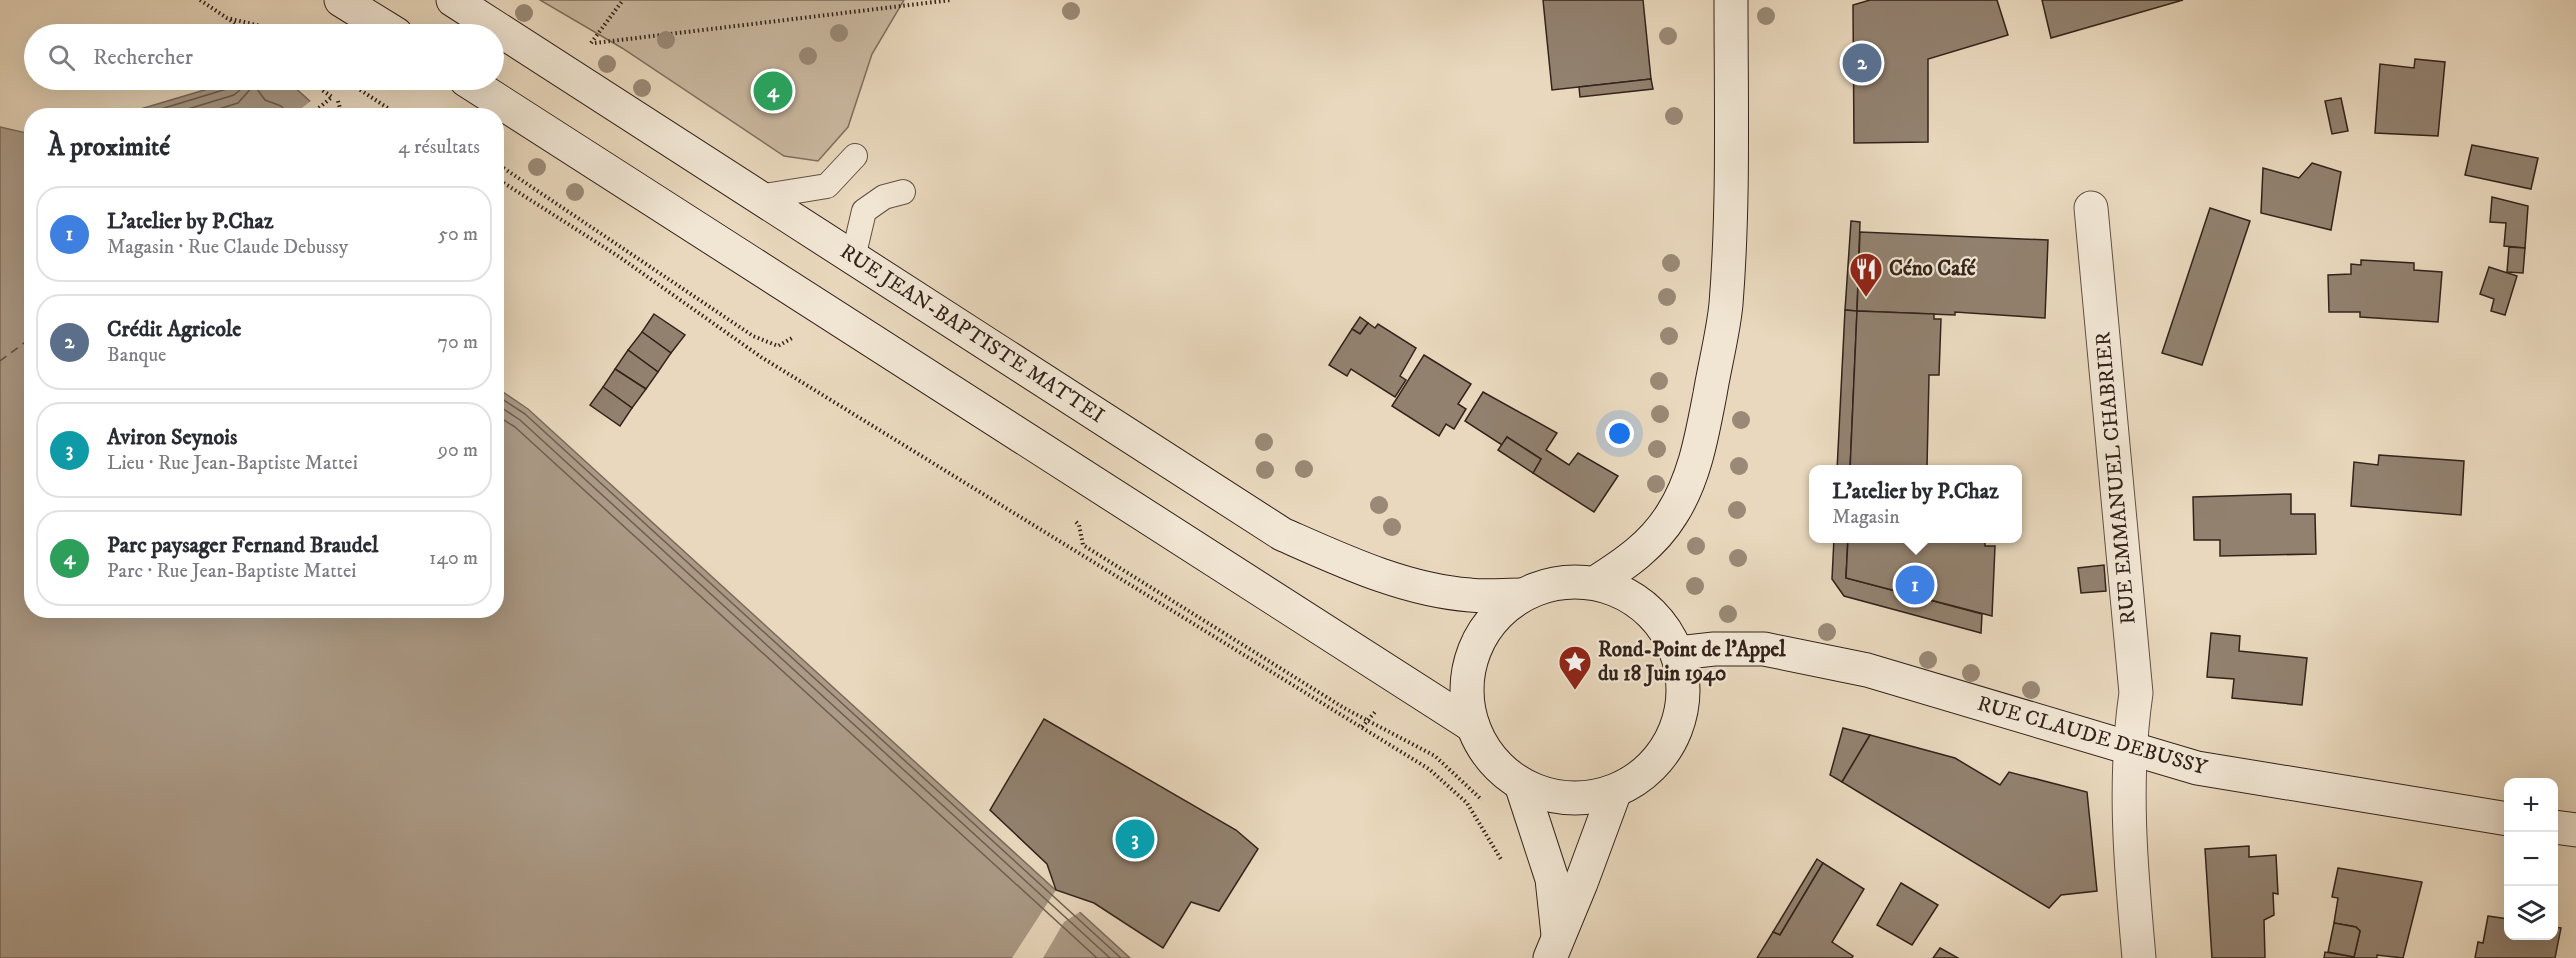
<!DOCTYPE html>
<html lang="fr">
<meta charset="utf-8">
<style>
body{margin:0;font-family:"IM FELL DW Pica",serif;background:#f7f7f7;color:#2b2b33}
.controls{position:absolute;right:18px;bottom:18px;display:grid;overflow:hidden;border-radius:12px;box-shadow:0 6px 24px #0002}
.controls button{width:54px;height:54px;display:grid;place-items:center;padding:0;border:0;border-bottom:2px solid #e1e1e2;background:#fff;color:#2b2b33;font:30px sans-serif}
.you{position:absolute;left:1620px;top:434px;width:21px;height:21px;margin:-15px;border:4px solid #fff;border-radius:50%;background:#1a73e8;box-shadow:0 0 0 9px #1a73e833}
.badge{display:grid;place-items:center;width:39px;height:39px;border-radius:50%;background:#d93025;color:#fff;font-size:20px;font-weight:700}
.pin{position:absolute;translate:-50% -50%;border:3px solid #fff;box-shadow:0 2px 6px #0006}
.popup{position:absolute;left:1809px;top:465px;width:213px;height:78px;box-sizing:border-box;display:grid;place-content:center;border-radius:12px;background:#fff;filter:drop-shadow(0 2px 4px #0005);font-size:20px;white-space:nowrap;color:#7c7c81}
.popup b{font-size:22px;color:#2b2b33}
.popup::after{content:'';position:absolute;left:50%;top:100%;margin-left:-12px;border:12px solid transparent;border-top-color:#fff}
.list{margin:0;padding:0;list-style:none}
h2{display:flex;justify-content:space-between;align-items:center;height:78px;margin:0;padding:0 24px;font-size:26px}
h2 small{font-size:20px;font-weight:400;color:#7c7c81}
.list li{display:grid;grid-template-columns:39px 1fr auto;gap:18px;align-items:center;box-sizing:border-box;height:96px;margin:0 12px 12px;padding:0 12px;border:2px solid #e1e1e2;border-radius:24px}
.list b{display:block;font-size:22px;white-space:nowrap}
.list p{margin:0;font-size:20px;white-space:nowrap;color:#7c7c81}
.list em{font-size:20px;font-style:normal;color:#7c7c81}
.icon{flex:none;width:33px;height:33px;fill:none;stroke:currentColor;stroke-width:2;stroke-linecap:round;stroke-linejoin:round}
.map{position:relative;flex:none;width:2576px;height:958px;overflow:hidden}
.search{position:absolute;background:#fff;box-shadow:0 6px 24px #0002;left:24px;top:24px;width:480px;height:66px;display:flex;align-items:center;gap:15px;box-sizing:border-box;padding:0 21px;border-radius:33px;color:#7c7c81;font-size:22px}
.panel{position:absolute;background:#fff;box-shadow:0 6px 24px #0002;left:24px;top:108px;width:480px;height:510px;border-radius:24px}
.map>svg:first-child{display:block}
.green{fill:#cab9a1;stroke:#7e6e5e;stroke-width:1.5}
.water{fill:#ab9a86;stroke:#7b6a5b;stroke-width:1.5}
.pier{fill:#e9d8bd}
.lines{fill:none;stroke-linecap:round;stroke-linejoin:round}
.shore{stroke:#6f5e50;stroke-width:1.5}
.ferry{stroke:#5d4d40;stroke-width:1.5;stroke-dasharray:8 6;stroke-linecap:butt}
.building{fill:#92816f;stroke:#33231b;stroke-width:1.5}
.lane-casing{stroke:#605044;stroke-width:26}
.street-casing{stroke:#605044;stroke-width:35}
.secondary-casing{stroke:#33231b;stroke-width:35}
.path{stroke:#33231b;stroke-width:4;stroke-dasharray:1.5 3;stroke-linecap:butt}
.lane{stroke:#f1e6d4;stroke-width:24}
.street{stroke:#f1e6d4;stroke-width:33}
.secondary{stroke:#f1e6d4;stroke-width:33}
.tree{fill:#9a8976}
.labels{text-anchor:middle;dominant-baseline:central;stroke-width:4.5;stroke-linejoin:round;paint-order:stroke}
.poi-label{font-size:21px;font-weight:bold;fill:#33231b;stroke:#f1e6d4;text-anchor:start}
.street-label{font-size:21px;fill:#33231b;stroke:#f1e6d4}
</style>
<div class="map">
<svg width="2576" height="958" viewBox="0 0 2576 958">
<rect width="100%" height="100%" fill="#e9d8bd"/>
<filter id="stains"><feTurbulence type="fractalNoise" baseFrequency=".00333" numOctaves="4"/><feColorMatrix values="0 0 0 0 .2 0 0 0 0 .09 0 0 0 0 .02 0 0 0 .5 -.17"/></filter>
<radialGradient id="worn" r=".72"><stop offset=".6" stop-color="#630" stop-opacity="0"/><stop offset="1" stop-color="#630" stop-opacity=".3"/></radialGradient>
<path class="green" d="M540,0H904L872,54L848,127L818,161L784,156L622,48Z"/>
<g class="water">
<path d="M238,80L291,84L325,115L117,116Z"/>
<path d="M0,127L31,134L32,610H496L497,388L528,409L1130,958H0Z"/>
</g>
<g class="pier">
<path d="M312,100L327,113L323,115H293Z"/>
<path d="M1056,890L1063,892L1083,910L1064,922L1043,958H1012Z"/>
</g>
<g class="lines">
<g class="shore">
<path d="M138,116L230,88L235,80"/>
<path d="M165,116L234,95L241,89L243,80"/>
<path d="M196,116L238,103L254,85L265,100L281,106L292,116"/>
<path d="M496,395L525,414L1121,958"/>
<path d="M496,404L520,420L1110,958"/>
<path d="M496,415L515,427L1097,958"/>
</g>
<path class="ferry" d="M0,361L32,337"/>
</g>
<g class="building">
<path d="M1543,0H1643L1651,79L1552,90Z"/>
<path d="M1870,0H1997L2008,35L1928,59V142L1854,143L1853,5Z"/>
<path d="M2042,0H2183L2051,38Z"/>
<path d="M2415,59L2445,62L2438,136L2375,133L2380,64L2414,68Z"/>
<path d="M1651,79L1653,89L1580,97L1579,87Z"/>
<path d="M2341,98L2348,131L2332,134L2325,101Z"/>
<path d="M2472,145L2538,158L2531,189L2465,175Z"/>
<path d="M2312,163L2341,172L2331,230L2261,213L2263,168L2299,178Z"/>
<path d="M2492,197L2528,206L2525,248L2504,246L2506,223L2490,222Z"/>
<path d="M2210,208L2250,221L2202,365L2162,353Z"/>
<path d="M1851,221L1860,222L1857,311L1845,310Z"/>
<path d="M1860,232L2048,240L2045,318L1955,312V315L1857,311Z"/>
<path d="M2509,247L2525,248L2523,273L2507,272Z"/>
<path d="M2361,260L2414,263V270L2442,272L2438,322L2360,317V312H2329L2328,275L2351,274V264L2361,265Z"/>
<path d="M2489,267L2517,276L2505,315L2491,311L2494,299L2480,294Z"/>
<path d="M1845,310L1857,311L1850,470H1837Z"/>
<path d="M1857,311L1934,314V319H1941L1939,375H1929L1927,467L1983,470H1850Z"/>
<path d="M654,314L685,335L671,353L642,332Z"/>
<path d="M1360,317L1368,323L1360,334L1352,329Z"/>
<path d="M1368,323L1375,328L1378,324L1416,348L1400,376L1406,380L1395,397L1351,369L1347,376L1329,365L1352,329L1360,334Z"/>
<path d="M642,332L671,353L658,372L628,350Z"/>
<path d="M628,350L658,372L646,389L615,369Z"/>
<path d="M1424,355L1471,384L1458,404L1466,409L1454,429L1446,424L1439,436L1392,406Z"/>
<path d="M615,369L646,389L632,408L603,387Z"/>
<path d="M603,387L632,408L620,426L590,405Z"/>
<path d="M1483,392L1557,433L1546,450L1569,465L1578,453L1618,476L1594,512L1533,473L1541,459L1507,437L1502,445L1465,421Z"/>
<path d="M1507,437L1541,459L1533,473L1498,450Z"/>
<path d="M2379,455L2464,461L2461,515L2351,506L2354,462L2378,465Z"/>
<path d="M2291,494V514H2315L2316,554L2220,556V540H2194L2193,497Z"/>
<path d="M1834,538H1848L1846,578L1982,614L1981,633L1844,596L1832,579Z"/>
<path d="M1848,538H1985V546H1995L1992,616L1846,578Z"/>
<path d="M2104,565L2106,591L2081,593L2078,568Z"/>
<path d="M2211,633L2240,636L2239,651L2307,658L2302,705L2232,698L2234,679L2207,677Z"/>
<path d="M1044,719L1236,830L1258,849L1219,911L1191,902L1163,948L1094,903L1056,890L1047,864L990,810Z"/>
<path d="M1843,728L1870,735L1842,782L1830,775Z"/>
<path d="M1870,735L1955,758L2000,785L2009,772L2087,792L2097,891L2061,895L2049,908L1842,782Z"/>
<path d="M2249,846V857L2276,855L2278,894L2273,893L2274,915L2264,920L2265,958H2212L2205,849Z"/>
<path d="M1817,859L1823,863L1780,935L1773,932Z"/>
<path d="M1823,863L1864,889L1832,942L1853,956L1852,958H1757L1773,932L1780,935Z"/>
<path d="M2338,868L2422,882L2403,958L2377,955V958H2324L2325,952L2354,957L2360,931L2356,927L2334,923L2338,898L2332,897Z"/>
<path d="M1901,883L1938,905L1912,945L1877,925Z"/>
<path d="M2488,916L2508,919V936H2554V927L2561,928L2555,958H2475L2478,942L2483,943Z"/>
<path d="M2334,923L2356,927L2360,931L2354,957L2328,952Z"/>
<path d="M1940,948L1958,958H1933Z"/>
</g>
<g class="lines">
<g class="lane-casing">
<g id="lane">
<path d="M759,197L827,186L855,156"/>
<path d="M853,258L864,211L884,197L903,192"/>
</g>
</g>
<g class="street-casing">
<path id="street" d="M2091,208L2136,693C2123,782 2131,870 2139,958"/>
</g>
<g class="secondary-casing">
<g id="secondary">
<path d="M341,0L396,34"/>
<path d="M453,0L1282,534C1341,560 1404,590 1470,595C1486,597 1504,595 1521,595"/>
<path d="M466,80L1473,726"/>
<circle cx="1575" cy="690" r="108"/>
<path d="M1595,583C1625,564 1653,545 1672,514C1695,478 1702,435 1710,394C1715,364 1723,334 1726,304C1734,203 1731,101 1731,0"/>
<path d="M1678,653L1714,649H1764L1867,670L2197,768L2508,819"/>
<path d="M1521,784L1552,879L1558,935"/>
<path d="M2554,827L2576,830"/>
<path d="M1550,958L1581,883L1615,791"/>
</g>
</g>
<g class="path">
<path d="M200,0L227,18L265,27L276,34"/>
<path d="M230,20L248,34"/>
<path d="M591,43L623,0"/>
<path d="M595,43L951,0"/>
<path d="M308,80L332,97L309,116"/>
<path d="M345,80L400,116"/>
<path d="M338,101L342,116"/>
<path d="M361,115V116"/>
<path d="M496,163L753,336L778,346L792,338"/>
<path d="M496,178L618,256L761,357L1429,769L1467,803L1502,861"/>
<path d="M1076,522L1079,525L1083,545L1344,708L1435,756L1482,800"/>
<path d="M1362,727L1375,712"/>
</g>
<use href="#lane" class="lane"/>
<use href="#street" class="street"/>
<use href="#secondary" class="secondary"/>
</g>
<g class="tree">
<circle cx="1071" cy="11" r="9"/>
<circle cx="524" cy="13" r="9"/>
<circle cx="1766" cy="16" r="9"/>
<circle cx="839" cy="33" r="9"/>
<circle cx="1668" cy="36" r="9"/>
<circle cx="666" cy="40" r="9"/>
<circle cx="808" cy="56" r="9"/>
<circle cx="607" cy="64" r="9"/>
<circle cx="642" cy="88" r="9"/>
<circle cx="1674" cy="116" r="9"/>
<circle cx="537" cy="167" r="9"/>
<circle cx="575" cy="192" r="9"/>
<circle cx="1671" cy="263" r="9"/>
<circle cx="1667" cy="297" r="9"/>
<circle cx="1669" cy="336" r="9"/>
<circle cx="1659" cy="381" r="9"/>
<circle cx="1660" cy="414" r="9"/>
<circle cx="1741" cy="420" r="9"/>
<circle cx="1264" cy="442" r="9"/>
<circle cx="1657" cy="449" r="9"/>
<circle cx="1739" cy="466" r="9"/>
<circle cx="1304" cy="469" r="9"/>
<circle cx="1265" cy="470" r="9"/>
<circle cx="1656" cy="484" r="9"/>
<circle cx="1379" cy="505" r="9"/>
<circle cx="1737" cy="510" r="9"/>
<circle cx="1392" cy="527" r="9"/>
<circle cx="1696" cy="546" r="9"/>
<circle cx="1738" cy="558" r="9"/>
<circle cx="1695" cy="586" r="9"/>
<circle cx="1728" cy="614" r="9"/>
<circle cx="1827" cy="632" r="9"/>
<circle cx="1928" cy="660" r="9"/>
<circle cx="1971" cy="673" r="9"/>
<circle cx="2031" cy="690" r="9"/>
</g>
<defs>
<g id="restaurant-pin" transform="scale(1.725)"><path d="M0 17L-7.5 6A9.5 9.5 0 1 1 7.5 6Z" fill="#8f2418" stroke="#f1e6d4"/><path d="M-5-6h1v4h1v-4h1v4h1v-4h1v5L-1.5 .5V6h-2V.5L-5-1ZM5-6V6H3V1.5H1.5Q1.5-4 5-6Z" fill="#fff"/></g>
<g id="sight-pin" transform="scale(1.725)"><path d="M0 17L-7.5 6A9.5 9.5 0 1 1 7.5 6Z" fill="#8f2418" stroke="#f1e6d4"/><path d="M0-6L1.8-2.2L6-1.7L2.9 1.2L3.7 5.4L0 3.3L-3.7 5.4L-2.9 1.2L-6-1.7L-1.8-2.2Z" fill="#fff"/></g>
</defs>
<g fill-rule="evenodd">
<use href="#restaurant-pin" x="1866" y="269"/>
<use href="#sight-pin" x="1575" y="662"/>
</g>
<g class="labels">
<g class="poi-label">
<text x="1889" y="269">Céno Café</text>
<text x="1598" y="650">Rond-Point de l'Appel<tspan x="1598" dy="24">du 18 Juin 1940</tspan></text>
</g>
<g class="street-label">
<text transform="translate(972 334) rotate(33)">RUE JEAN-BAPTISTE MATTEI</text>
<text transform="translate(2116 478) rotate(-95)">RUE EMMANUEL CHABRIER</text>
<text transform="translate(2092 736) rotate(16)">RUE CLAUDE DEBUSSY</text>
</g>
</g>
<rect width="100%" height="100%" filter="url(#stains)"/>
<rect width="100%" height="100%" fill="url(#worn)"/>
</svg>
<div class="controls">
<button>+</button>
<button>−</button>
<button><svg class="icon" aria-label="layers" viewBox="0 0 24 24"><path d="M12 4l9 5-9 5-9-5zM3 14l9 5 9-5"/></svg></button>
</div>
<div class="you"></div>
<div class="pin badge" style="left:1915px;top:585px;background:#3f7fe0">1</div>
<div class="popup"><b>L'atelier by P.Chaz</b>Magasin</div>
<div class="pin badge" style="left:1862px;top:63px;background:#5c6f8a">2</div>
<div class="pin badge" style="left:1135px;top:839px;background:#0f9aa8">3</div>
<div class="pin badge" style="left:773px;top:91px;background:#2e9e5b">4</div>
<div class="search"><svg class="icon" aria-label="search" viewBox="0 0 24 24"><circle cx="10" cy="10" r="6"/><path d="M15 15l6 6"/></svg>Rechercher</div>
<section class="panel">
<h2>À proximité<small>4 résultats</small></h2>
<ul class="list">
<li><span class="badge" style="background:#3f7fe0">1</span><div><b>L'atelier by P.Chaz</b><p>Magasin · Rue Claude Debussy</p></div><em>50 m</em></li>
<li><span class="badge" style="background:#5c6f8a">2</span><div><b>Crédit Agricole</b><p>Banque</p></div><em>70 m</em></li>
<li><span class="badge" style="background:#0f9aa8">3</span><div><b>Aviron Seynois</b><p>Lieu · Rue Jean-Baptiste Mattei</p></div><em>90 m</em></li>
<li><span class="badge" style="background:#2e9e5b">4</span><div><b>Parc paysager Fernand Braudel</b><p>Parc · Rue Jean-Baptiste Mattei</p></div><em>140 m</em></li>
</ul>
</section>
</div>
